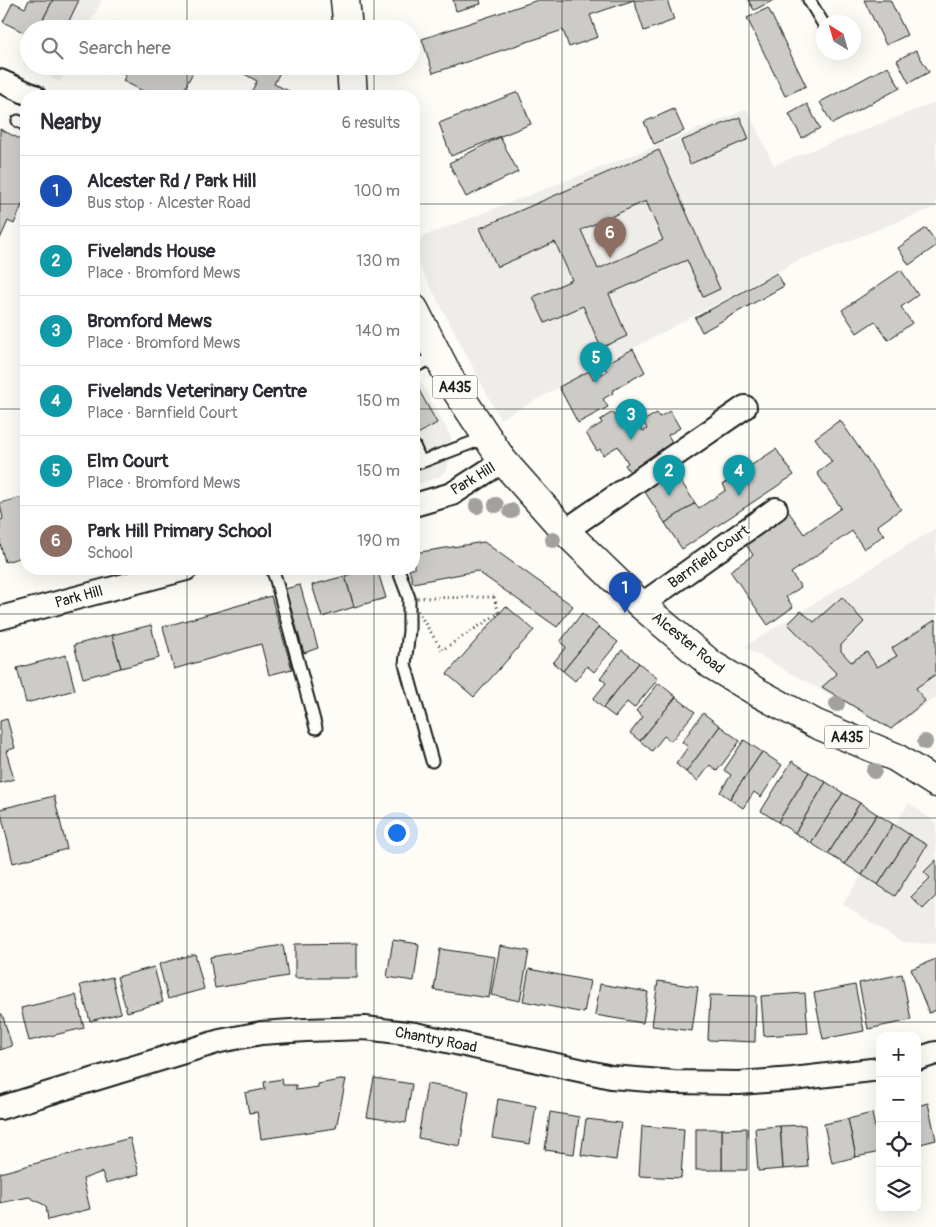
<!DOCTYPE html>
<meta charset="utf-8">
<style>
body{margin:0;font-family:Pangolin,sans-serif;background:#f7f7f7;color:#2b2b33}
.controls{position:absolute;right:15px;bottom:15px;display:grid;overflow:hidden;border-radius:10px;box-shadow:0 5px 20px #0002}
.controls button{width:45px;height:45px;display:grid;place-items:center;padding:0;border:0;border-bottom:1px solid #e1e1e2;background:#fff;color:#2b2b33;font:25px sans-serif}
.compass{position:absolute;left:816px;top:15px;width:45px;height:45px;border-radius:50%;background:#fff;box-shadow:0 5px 20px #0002;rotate:323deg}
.you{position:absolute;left:396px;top:832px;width:18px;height:18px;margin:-12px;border:4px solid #fff;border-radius:50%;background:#1a73e8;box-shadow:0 0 0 8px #1a73e833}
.badge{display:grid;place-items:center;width:32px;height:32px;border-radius:50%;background:#7c3aed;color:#fff;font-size:16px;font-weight:700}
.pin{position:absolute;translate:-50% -41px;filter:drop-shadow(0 1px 2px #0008)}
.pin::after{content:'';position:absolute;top:26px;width:18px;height:15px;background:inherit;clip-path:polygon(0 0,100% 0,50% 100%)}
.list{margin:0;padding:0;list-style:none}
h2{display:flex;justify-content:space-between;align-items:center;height:65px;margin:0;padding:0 20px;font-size:21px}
h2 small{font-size:16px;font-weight:400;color:#7c7c81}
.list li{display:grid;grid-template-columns:32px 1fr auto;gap:15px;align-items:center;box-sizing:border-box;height:70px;padding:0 20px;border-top:1px solid #e1e1e2}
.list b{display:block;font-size:19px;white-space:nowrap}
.list p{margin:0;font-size:16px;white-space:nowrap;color:#7c7c81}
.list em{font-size:16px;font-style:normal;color:#7c7c81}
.icon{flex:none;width:28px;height:28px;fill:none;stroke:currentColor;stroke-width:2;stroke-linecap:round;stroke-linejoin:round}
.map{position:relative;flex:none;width:936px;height:1227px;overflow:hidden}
.search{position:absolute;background:#fff;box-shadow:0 5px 20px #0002;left:20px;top:20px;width:400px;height:55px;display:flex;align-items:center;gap:12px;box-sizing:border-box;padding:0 18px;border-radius:28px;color:#7c7c81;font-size:19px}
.panel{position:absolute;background:#fff;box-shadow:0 5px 20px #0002;left:20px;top:90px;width:400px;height:485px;border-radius:20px}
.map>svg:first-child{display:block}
.built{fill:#eeede9}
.building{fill:#cccbc8;stroke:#1c1c1c;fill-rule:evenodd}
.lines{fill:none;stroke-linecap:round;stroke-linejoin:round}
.service-casing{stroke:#1c1c1c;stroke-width:15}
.minor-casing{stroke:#1c1c1c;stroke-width:26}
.trunk-casing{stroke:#1c1c1c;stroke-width:31}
.path{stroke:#1c1c1c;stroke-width:3;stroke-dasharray:1 4;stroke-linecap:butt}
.service{stroke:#fdfcf7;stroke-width:11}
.minor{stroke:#fdfcf7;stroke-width:22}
.trunk{stroke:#fdfcf7;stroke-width:28}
.tree{fill:#a2a19e}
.grid{fill:none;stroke:#1c1c1c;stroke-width:1;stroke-opacity:0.55}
.labels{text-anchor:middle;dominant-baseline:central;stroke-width:5;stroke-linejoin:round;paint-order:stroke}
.shield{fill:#fdfcf7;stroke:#605f5e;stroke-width:1}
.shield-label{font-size:14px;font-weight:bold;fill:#1c1c1c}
.street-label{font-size:15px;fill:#1c1c1c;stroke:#fdfcf7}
</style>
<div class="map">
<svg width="936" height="1227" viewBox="0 0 936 1227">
<rect width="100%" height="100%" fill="#fdfcf7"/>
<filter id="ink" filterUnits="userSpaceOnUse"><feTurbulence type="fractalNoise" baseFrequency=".02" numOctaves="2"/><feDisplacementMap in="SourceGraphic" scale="10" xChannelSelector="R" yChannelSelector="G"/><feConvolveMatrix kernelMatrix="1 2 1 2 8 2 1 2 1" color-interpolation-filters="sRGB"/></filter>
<g filter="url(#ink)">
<g class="built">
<path d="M56,0H102L87,29H41Z"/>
<path d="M29,53V66H68L60,82L23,64Z"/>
<path d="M936,102V207L797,261L500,419L414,255V240L666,142L747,109L774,165Z"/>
<path d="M414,370L453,441L448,468L440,476L414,485Z"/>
<path d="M936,528V697L891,729L744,647Z"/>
<path d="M909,803L936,823V944L901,942L843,904Z"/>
</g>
<g class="building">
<path d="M29,0H53L38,29H29V35L3,22L13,2L25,8Z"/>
<path d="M53,0H79L67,25L75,29H38Z"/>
<path d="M453,0H480L481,4L456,11Z"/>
<path d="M538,0H667L674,20L644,31L634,0L590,15L598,37L569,47L563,30L433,73L422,39Z"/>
<path d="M748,0H774L754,10Z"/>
<path d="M864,0H890L907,35L886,45Z"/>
<path d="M768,8L806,86L785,96L747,18Z"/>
<path d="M265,21L280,29H261Z"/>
<path d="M114,22L127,29H111Z"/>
<path d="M916,50L929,72L909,83L897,60Z"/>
<path d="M92,66H122L119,72L111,67L107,74Z"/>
<path d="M130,66H196L181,96H153L123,81Z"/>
<path d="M242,66H283L274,84L291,92L289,96H249L257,81L239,71Z"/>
<path d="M888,66L900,88L832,124L820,102Z"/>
<path d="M518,92L531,124L451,156L439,123Z"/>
<path d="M807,104L820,128L802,138L789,114Z"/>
<path d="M674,109L684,131L654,144L644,122Z"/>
<path d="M740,117L749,139L690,164L681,141Z"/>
<path d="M0,129L26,142V196L14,224L8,221L0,239Z"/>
<path d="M500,137L518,172L466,197L449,163Z"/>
<path d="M659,150L720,289L703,297L687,260L609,294L627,336L601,348L583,306L545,323L533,297L572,280L555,242L497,267L480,228ZM646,201L663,240L598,269L581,230Z"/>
<path d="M926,228L936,242V246L909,265L898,248Z"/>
<path d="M901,270L918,295L901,307L912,323L888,340L875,321L857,333L842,310Z"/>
<path d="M777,273L784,286L702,332L695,318Z"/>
<path d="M633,349L645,372L612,391L613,393L603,399L608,407L578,423L559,387L589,371L593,379L607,371L603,365Z"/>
<path d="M414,381L437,423L414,436Z"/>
<path d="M629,408L643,431L647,429L643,421L657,413L659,417L670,411L680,428L668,435L676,449L632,475L625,465L628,463L618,446L603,455L600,449L597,451L586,433L602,423L600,420L613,412L615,416Z"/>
<path d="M840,420L901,509L877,526L884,535L864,549L852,531L791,573L801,587L786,597L793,607L768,625L730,571L753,555L742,539L786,508L804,534L841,508L817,473L832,462L815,438Z"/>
<path d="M776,449L794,475L682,549L665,523L695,503L699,508L726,490L723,484Z"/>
<path d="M673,469L695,503L665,523L643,489Z"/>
<path d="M26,496V556L5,562L0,543V520L3,519L0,503Z"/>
<path d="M484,542L573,606L557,627L477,571L413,583L409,569H414V553Z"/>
<path d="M367,569H377L386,598L354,607L345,576Z"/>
<path d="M345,576L354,607L322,617L312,585Z"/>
<path d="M300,585L318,648L304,653L285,589Z"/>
<path d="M271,596L292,669L269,675L261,644L174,669L163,627Z"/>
<path d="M842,597L864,622L841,645V651L851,662L867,652L877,667L897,656L892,648L935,620L936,622V674L916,688L925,701L891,729L822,687L837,674L788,624L801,611L814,622Z"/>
<path d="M506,606L534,630L474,697L447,674Z"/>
<path d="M582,613L599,627L563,671L553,663L566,647L560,642Z"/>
<path d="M151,625L159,658L121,668L112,635Z"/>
<path d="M599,627L618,642L594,672L587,666L575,681L563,671Z"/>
<path d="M112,635L121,668L83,678L74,645Z"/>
<path d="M622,650L639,663L603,708L593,699L606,683L600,678Z"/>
<path d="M66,655L75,690L26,703L17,668Z"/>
<path d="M639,663L658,679L634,708L627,702L615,717L603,708Z"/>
<path d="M659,683L676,697L640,741L630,733L643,717L636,711Z"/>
<path d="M676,697L695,712L671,741L664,736L652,751L640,741Z"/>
<path d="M703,713L720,726L686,772L676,764L688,747L682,742Z"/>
<path d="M7,719L15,748L6,751L14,779L0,783V721Z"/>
<path d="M720,726L740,741L717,771L710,765L698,781L686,772Z"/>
<path d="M744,740L762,752L730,799L720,792L731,775L724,770Z"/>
<path d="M762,752L782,765L761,797L754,792L743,808L730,799Z"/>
<path d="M792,761L809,772L778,822L761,811Z"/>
<path d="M809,772L826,782L795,833L778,822Z"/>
<path d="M826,782L843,793L811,843L795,833Z"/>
<path d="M843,793L860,803L828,854L811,843Z"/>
<path d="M54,796L67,849L13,863L0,809Z"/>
<path d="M860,803L877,814L845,864L828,854Z"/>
<path d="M877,814L893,824L862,875L845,864Z"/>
<path d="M893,824L910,835L878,885L862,875Z"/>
<path d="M910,835L927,845L895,896L878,885Z"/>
<path d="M936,860V896L923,909L911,897L930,878L924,872Z"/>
<path d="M393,940L419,944L414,981L387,977Z"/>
<path d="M357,943V978H295V944Z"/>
<path d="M283,945L288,976L215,988L210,957Z"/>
<path d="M500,946L529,951L520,1001L491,995Z"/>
<path d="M440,949L495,957L489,998L434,990Z"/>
<path d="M195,954L204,989L168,999L159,964Z"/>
<path d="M936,959V1010L929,1013L911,969Z"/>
<path d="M154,967L163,1002L127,1012L117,977Z"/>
<path d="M529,969L590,981L584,1013L523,1001Z"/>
<path d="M902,974L911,1020L868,1029L859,983Z"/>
<path d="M112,977L121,1013L90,1021L80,985Z"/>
<path d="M658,981L698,987L692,1031L652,1026Z"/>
<path d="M600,984L648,992L643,1023L595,1015Z"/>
<path d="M855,985L864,1031L823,1039L814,993Z"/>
<path d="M805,993L808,1033L764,1036L761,996Z"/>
<path d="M76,995L84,1028L29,1041L21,1008Z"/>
<path d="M710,995L756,996L755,1042L708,1040Z"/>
<path d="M0,1014H2L12,1046L0,1050Z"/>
<path d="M374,1078L412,1084L406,1123L367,1117Z"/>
<path d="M282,1079L283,1085H296V1090L318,1087V1084L346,1079L336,1128L261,1139L257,1112L249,1113L245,1093L265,1089L264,1082Z"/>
<path d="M427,1084L469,1091L460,1146L418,1138Z"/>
<path d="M498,1099L536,1106L530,1144L492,1138Z"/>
<path d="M928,1103L936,1140L917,1145V1106Z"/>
<path d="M550,1112L579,1117L574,1154L545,1150Z"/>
<path d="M872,1113L880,1152L856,1157L848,1119Z"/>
<path d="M586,1119L621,1123L616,1160L581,1155Z"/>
<path d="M848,1119L856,1157L832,1163L824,1124Z"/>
<path d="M805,1125L808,1167L783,1169L780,1126Z"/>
<path d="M642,1126L684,1129L681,1178L639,1176Z"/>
<path d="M780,1126L783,1169L758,1171L755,1128Z"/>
<path d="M747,1128V1170H722V1129Z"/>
<rect x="696" y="1129" width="26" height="41"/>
<path d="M130,1138L139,1174L106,1183L102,1172L83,1179L90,1209L48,1220L46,1206L29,1197L0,1203V1173Z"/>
</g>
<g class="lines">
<g class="service-casing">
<g id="service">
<path d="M809,0L824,25"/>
<path d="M18,121L26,125"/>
<path d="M414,367L438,355"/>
<path d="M414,446L421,462L487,437"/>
<path d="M272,569L276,580L316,728"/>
<path d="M398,569L409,598V631L405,664L432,761"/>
</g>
</g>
<g class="minor-casing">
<g id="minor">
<path d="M0,81L34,96"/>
<path d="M414,505L452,494L503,461"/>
<path d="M565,531L745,407"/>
<path d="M641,605L776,509"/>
<path d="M0,618L186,569"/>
<path d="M917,1059L936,1053"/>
<path d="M0,1108L220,1041L261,1033L306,1030L365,1028L415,1034L611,1077L674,1082L739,1083L793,1079L880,1069"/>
</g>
</g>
<g class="trunk-casing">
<g id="trunk">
<path d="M345,0L348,29"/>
<path d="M351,66L353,96"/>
<path d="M414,309L454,387L503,461L565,531L641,605L712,665L757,692L816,724L895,757L936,783"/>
</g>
</g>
<path class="path" d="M494,597L499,613L442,650L409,598Z"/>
<use href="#service" class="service"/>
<use href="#minor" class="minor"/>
<use href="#trunk" class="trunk"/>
</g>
<g class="tree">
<circle cx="496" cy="505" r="8"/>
<circle cx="477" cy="506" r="8"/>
<circle cx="511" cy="511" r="8"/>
<circle cx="553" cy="540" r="8"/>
<circle cx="837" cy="704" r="8"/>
<circle cx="925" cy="742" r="8"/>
<circle cx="874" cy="771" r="8"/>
</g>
</g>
<path class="grid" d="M187,0V29M374,0V29M562,0V1227M749,0V1227M187,66V96M374,66V96M0,204H26M414,204H936M0,409H26M414,409H936M187,569V1227M374,569V1227M0,614H936M0,818H936M0,1022H936"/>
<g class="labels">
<g class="shield">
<rect x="432.5" y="375.5" width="45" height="23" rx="4"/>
<rect x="824.5" y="725.5" width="45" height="23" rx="4"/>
</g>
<g class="shield-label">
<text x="455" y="387">A435</text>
<text x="847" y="737">A435</text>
</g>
<g class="street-label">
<text transform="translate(473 479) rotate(-31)">Park Hill</text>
<text transform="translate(709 557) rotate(-36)">Barnfield Court</text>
<text transform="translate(79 597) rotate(-15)">Park Hill</text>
<text transform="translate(688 643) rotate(39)">Alcester Road</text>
<text transform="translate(436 1040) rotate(11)">Chantry Road</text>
</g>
</g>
</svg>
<div class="controls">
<button>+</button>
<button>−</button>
<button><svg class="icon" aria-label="locate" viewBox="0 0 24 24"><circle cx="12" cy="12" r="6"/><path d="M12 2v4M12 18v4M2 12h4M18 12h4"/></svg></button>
<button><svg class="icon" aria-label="layers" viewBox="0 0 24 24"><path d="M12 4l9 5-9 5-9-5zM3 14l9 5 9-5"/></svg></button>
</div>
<svg class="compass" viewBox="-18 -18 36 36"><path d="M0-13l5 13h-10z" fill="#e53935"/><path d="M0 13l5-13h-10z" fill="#7c7c81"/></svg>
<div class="you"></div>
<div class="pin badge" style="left:625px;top:613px;background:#1a4fb4">1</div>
<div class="pin badge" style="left:669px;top:496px;background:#0f9aa8">2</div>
<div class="pin badge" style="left:631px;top:440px;background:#0f9aa8">3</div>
<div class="pin badge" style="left:739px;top:496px;background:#0f9aa8">4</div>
<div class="pin badge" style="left:596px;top:383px;background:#0f9aa8">5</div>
<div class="pin badge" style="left:610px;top:258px;background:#8d6e63">6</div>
<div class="search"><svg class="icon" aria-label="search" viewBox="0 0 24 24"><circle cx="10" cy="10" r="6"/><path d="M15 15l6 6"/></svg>Search here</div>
<section class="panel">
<h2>Nearby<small>6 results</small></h2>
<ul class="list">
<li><span class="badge" style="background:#1a4fb4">1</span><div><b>Alcester Rd / Park Hill</b><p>Bus stop · Alcester Road</p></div><em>100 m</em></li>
<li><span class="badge" style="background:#0f9aa8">2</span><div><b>Fivelands House</b><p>Place · Bromford Mews</p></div><em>130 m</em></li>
<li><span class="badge" style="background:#0f9aa8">3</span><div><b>Bromford Mews</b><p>Place · Bromford Mews</p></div><em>140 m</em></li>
<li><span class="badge" style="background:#0f9aa8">4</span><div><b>Fivelands Veterinary Centre</b><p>Place · Barnfield Court</p></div><em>150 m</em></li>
<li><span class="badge" style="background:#0f9aa8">5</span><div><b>Elm Court</b><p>Place · Bromford Mews</p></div><em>150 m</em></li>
<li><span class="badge" style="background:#8d6e63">6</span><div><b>Park Hill Primary School</b><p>School</p></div><em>190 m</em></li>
</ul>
</section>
</div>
